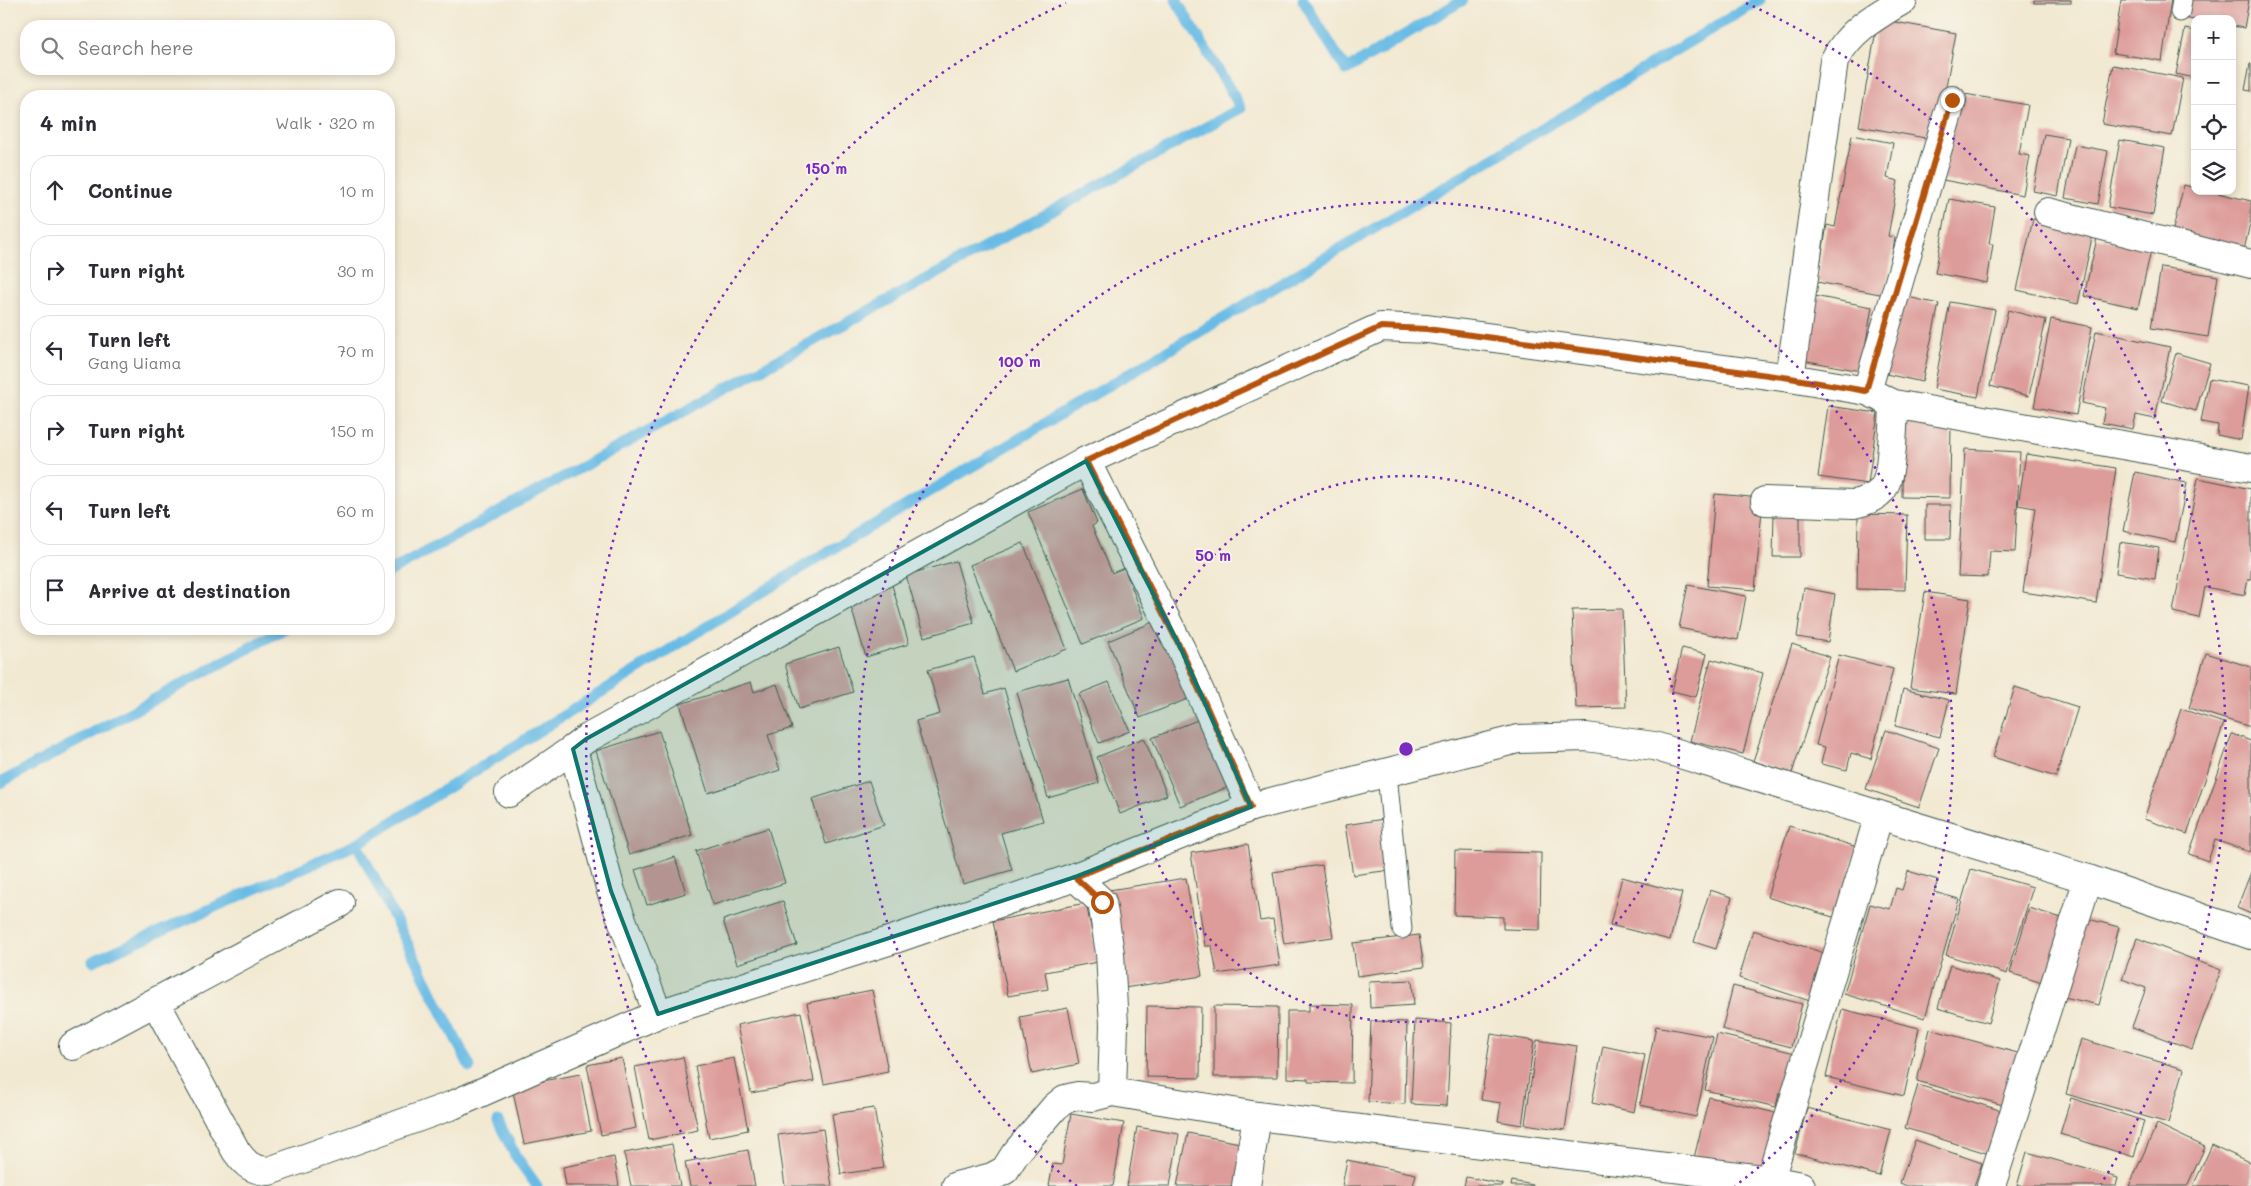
<!DOCTYPE html>
<meta charset="utf-8">
<style>
body{margin:0;font-family:Mali,sans-serif;background:#f2f2f3;color:#2b2b33}
.controls{position:absolute;right:15px;top:15px;display:grid;overflow:hidden;border-radius:10px;box-shadow:0 2px 8px #0003}
.controls button{width:45px;height:45px;display:grid;place-items:center;padding:0;border:0;border-bottom:1px solid #e1e1e2;background:#fff;color:#2b2b33;font:25px sans-serif}
.stop{position:absolute;width:15px;height:15px;margin:-11px;border:4px solid #b45309;border-radius:50%;background:#fff}
.stop.end{background:#b45309;border-color:#fff;box-shadow:0 1px 5px #0008}
.list{margin:0;padding:0;list-style:none}
h2{display:flex;justify-content:space-between;align-items:center;height:65px;margin:0;padding:0 20px;font-size:21px}
h2 small{font-size:16px;font-weight:400;color:#7c7c81}
.list li{display:grid;grid-template-columns:32px 1fr auto;gap:15px;align-items:center;box-sizing:border-box;height:70px;margin:0 10px 10px;padding:0 10px;border:1px solid #e1e1e2;border-radius:20px}
.list b{display:block;font-size:19px;white-space:nowrap}
.list p{margin:0;font-size:16px;white-space:nowrap;color:#7c7c81}
.list em{font-size:16px;font-style:normal;color:#7c7c81}
.icon{flex:none;width:28px;height:28px;fill:none;stroke:currentColor;stroke-width:2;stroke-linecap:round;stroke-linejoin:round}
.map{position:relative;flex:none;width:2251px;height:1186px;overflow:hidden}
.search{position:absolute;background:#fff;box-shadow:0 2px 8px #0003;left:20px;top:20px;width:375px;height:55px;display:flex;align-items:center;gap:12px;box-sizing:border-box;padding:0 18px;border-radius:20px;color:#7c7c81;font-size:19px}
.panel{position:absolute;background:#fff;box-shadow:0 2px 8px #0003;left:20px;top:90px;width:375px;height:545px;border-radius:20px}
.map>svg:first-child{display:block}
.lines{fill:none;stroke-linecap:round;stroke-linejoin:round}
.stream{stroke:#69bbe5;stroke-width:11}
.building{fill:#dd9c9a}
.service-casing{stroke:#3f574c;stroke-width:21}
.minor-casing{stroke:#3f574c;stroke-width:30}
.service{stroke:#fff;stroke-width:19}
.minor{stroke:#fff;stroke-width:28}
.route{stroke:#b45309;stroke-width:6}
.marked{fill:#0f766e;fill-opacity:0.2;stroke:#0f766e;stroke-width:4;stroke-linejoin:round}
.ring{fill:none;stroke:#7b2cbf;stroke-width:2.5;stroke-dasharray:2.5 5}
.centre{fill:#7b2cbf;stroke:#f7f3e8;stroke-width:2.5}
.ring-label{font-size:15px;text-anchor:middle;font-weight:bold;fill:#7b2cbf;stroke:#f7f3e8;stroke-width:4;stroke-linejoin:round;paint-order:stroke}
</style>
<div class="map">
<svg width="2251" height="1186" viewBox="0 0 2251 1186">
<rect width="100%" height="100%" fill="#f7f3e8"/>
<filter id="ink" filterUnits="userSpaceOnUse"><feTurbulence type="fractalNoise" baseFrequency=".02" numOctaves="2"/><feDisplacementMap in="SourceGraphic" scale="10" xChannelSelector="R" yChannelSelector="G"/><feConvolveMatrix kernelMatrix="1 2 1 2 8 2 1 2 1" color-interpolation-filters="sRGB"/></filter>
<filter id="wash" filterUnits="userSpaceOnUse"><feTurbulence type="fractalNoise" baseFrequency=".0096" numOctaves="4" result="noise"/><feDisplacementMap in="SourceGraphic" scale="20" xChannelSelector="R" yChannelSelector="G"/><feGaussianBlur stdDeviation="1.12" result="paint"/><feColorMatrix in="noise" values="0 0 0 0 0 0 0 0 0 0 0 0 0 0 0 0 0 1.4 0 .05"/><feComposite in="paint" operator="in"/></filter>
<g filter="url(#wash)">
<rect width="100%" height="100%" fill="#f2e9d2"/>
<g class="lines">
<g class="stream">
<path d="M1303,0L1346,70L1463,0"/>
<path d="M389,572L1241,108L1176,0"/>
<path d="M0,783L284,629"/>
<path d="M357,844L470,1067"/>
<path d="M93,961L357,844L806,565L1760,0"/>
<path d="M498,1121L515,1155L537,1186"/>
</g>
</g>
<g id="blocks">
<g class="building">
<rect x="2034" y="0" width="37" height="3"/>
<path d="M2121,0H2171L2162,61L2113,53Z"/>
<path d="M2185,0H2249L2244,28L2232,26V19L2195,20L2182,18Z"/>
<path d="M1878,19L1956,33L1943,102L1931,139L1859,126Z"/>
<path d="M2185,29L2195,31V78L2176,74Z"/>
<path d="M2250,64H2251V91L2245,90Z"/>
<path d="M2113,65L2183,78L2172,136L2102,124Z"/>
<path d="M1959,93L2028,105L2019,154L2030,156L2023,195L1943,180Z"/>
<path d="M2044,134L2068,138L2058,196L2033,191Z"/>
<path d="M1852,135L1893,143L1887,178L1898,181L1888,236L1895,238L1885,295L1817,282L1827,225L1835,227Z"/>
<path d="M2120,140L2165,148L2153,215L2108,207Z"/>
<path d="M2075,145L2108,151L2098,204L2065,198Z"/>
<path d="M2184,185L2195,188V191H2209L2251,201V219L2244,250L2172,233Z"/>
<path d="M1949,199L1995,207L1989,244H1993L1987,283L1935,273Z"/>
<path d="M2033,219L2093,233L2078,304L2017,290Z"/>
<path d="M2097,238L2151,250L2138,308L2084,296Z"/>
<path d="M2161,267L2218,276L2208,337L2151,328Z"/>
<path d="M1814,296L1872,307L1861,371L1802,360Z"/>
<path d="M1903,296L1939,304L1922,382L1886,374Z"/>
<path d="M1950,302L1995,310L1978,397L1934,389Z"/>
<path d="M2008,310L2046,320L2029,396L1990,386Z"/>
<path d="M2051,319L2092,327L2076,415L2034,407Z"/>
<path d="M2096,331L2170,347L2155,419L2136,415L2133,429L2102,423L2105,408L2082,403Z"/>
<path d="M2176,353L2210,363L2196,411L2162,401Z"/>
<path d="M2209,379L2249,386L2241,440L2217,435L2218,425L2201,422Z"/>
<path d="M1828,406L1878,413L1868,484L1818,477Z"/>
<path d="M1903,418L1951,419L1950,498L1902,497Z"/>
<path d="M1965,449L2020,452L2015,552L1990,551L1988,577L1958,576Z"/>
<path d="M2026,454L2116,468L2096,603L2023,592L2035,508L2018,505Z"/>
<path d="M2135,472L2187,483L2175,542L2123,531Z"/>
<path d="M2198,478L2251,489V579H2248L2245,595L2205,587L2199,618L2173,612Z"/>
<path d="M1083,489L1097,523L1092,526L1112,573L1124,568L1144,618L1083,644L1028,512Z"/>
<path d="M1715,494L1763,498L1755,590L1707,586Z"/>
<path d="M1925,505H1951L1950,539H1925Z"/>
<path d="M1774,513H1800V557H1773Z"/>
<path d="M1858,514L1907,515L1905,590L1857,589Z"/>
<path d="M2120,542L2159,548L2155,579L2116,573Z"/>
<path d="M1023,543L1067,649L1013,671L970,565Z"/>
<path d="M956,561L974,623L924,637L906,575Z"/>
<path d="M892,585L909,644L866,657L848,597Z"/>
<path d="M1688,585L1746,596L1738,640L1679,628Z"/>
<path d="M1804,588L1835,594L1828,642L1797,637Z"/>
<path d="M1925,592L1970,599L1956,694L1910,688Z"/>
<path d="M1622,609L1626,707L1576,708L1572,610Z"/>
<path d="M1158,620L1190,698L1140,718L1108,641Z"/>
<path d="M1792,644L1830,657L1792,773L1753,761Z"/>
<path d="M839,647L853,692L799,709L785,664Z"/>
<path d="M1682,648L1707,654L1696,697L1672,691Z"/>
<path d="M2206,653L2251,667V727L2189,708Z"/>
<path d="M1839,655L1893,669L1871,759L1851,753L1847,770L1821,764L1825,747L1816,745Z"/>
<path d="M974,657L985,694L1004,688L1043,821L1001,833L1012,870L963,884L916,721L940,714L928,670Z"/>
<path d="M1711,659L1763,673L1743,754L1690,741Z"/>
<path d="M1068,678L1099,783L1048,798L1017,692Z"/>
<path d="M751,682L754,692L777,684L792,728L768,735L780,770L708,793L680,704Z"/>
<path d="M1109,682L1130,731L1099,743L1079,694Z"/>
<path d="M2015,687L2078,707L2056,777L1993,757Z"/>
<path d="M1903,689L1949,700L1940,737L1895,726Z"/>
<path d="M2181,709L2224,723L2187,834L2144,819Z"/>
<path d="M1205,717L1233,785L1180,806L1152,738Z"/>
<path d="M1886,730L1939,748L1919,807L1866,789Z"/>
<path d="M659,731L692,835L629,855L596,751Z"/>
<path d="M2232,734L2251,741V849L2250,852L2215,840L2208,861L2189,854Z"/>
<path d="M1144,738L1167,795L1120,814L1097,757Z"/>
<path d="M869,781L884,825L826,844L812,799Z"/>
<path d="M1384,819L1391,870L1353,875L1345,825Z"/>
<path d="M1789,826L1857,847L1836,918L1767,897Z"/>
<path d="M768,828L785,883L713,905L696,851Z"/>
<path d="M1248,844L1260,921L1273,919L1280,965L1217,974L1212,946H1205L1191,853Z"/>
<path d="M1455,851L1541,853L1540,930L1503,929V917L1454,915Z"/>
<path d="M675,857L686,893L647,905L635,870Z"/>
<path d="M1322,865L1333,937L1284,944L1273,872Z"/>
<path d="M1971,869L2033,887L2007,974L1946,955Z"/>
<path d="M1908,871L1938,880L1934,892L1959,899L1925,1018L1844,994L1870,904L1890,909L1896,888L1902,890Z"/>
<path d="M2251,872V914L2237,908Z"/>
<path d="M1622,877L1682,893L1670,940L1610,925Z"/>
<path d="M1186,878L1202,976L1124,988L1109,890Z"/>
<path d="M1710,890L1732,897L1716,949L1694,942Z"/>
<path d="M783,901L797,945L737,964L723,920Z"/>
<path d="M1086,903L1098,962L1045,972L1048,989L1008,996L993,921Z"/>
<path d="M2029,908L2068,920L2049,985L2010,973Z"/>
<path d="M2084,918L2119,927L2099,1005L2064,997Z"/>
<path d="M1753,930L1824,953L1810,1001L1739,978Z"/>
<path d="M1419,935L1424,967L1357,976L1353,943Z"/>
<path d="M2137,938L2221,970L2192,1049L2132,1027L2146,988L2122,979Z"/>
<path d="M1950,965L2000,981L1988,1023L1938,1008Z"/>
<path d="M1412,980L1414,1005L1370,1008L1369,982Z"/>
<path d="M1733,986L1802,1004L1791,1047L1722,1029Z"/>
<path d="M872,990L888,1071L824,1084L807,1003Z"/>
<path d="M1309,1004L1353,1005L1352,1083L1308,1082V1079L1287,1078V1011H1309Z"/>
<path d="M1147,1006L1201,1007L1200,1078L1146,1077Z"/>
<path d="M1214,1006L1278,1007L1277,1077H1214Z"/>
<path d="M1068,1008L1079,1064L1032,1074L1020,1017Z"/>
<path d="M1842,1009L1919,1028L1904,1096L1826,1077Z"/>
<path d="M801,1012L814,1081L751,1093L737,1025Z"/>
<path d="M1415,1020L1451,1023L1447,1106L1411,1104Z"/>
<path d="M1371,1021L1407,1022L1405,1104L1368,1102Z"/>
<path d="M1656,1026L1713,1037L1696,1117L1640,1105Z"/>
<path d="M1930,1029L2025,1055L2010,1107L1917,1081Z"/>
<path d="M1491,1034L1534,1041L1522,1125L1498,1121L1501,1103L1481,1100Z"/>
<path d="M1717,1034L1799,1054L1789,1095L1779,1093L1776,1107L1705,1090Z"/>
<path d="M2081,1039L2184,1069L2168,1123L2066,1094Z"/>
<path d="M1537,1040L1577,1046L1565,1130L1525,1124Z"/>
<path d="M1603,1046L1645,1055L1634,1112L1592,1103Z"/>
<path d="M683,1057L698,1130L649,1140L635,1067Z"/>
<path d="M622,1058L636,1128L601,1135L587,1065Z"/>
<path d="M734,1058L748,1130L709,1138L695,1066Z"/>
<path d="M580,1074L591,1131L524,1144L512,1087Z"/>
<path d="M1918,1085L2009,1113L1996,1156L1905,1128Z"/>
<path d="M1709,1097L1780,1114L1765,1173L1693,1162Z"/>
<path d="M2071,1098L2144,1121L2134,1157L2060,1134Z"/>
<path d="M874,1108L884,1168L841,1174L832,1114Z"/>
<path d="M1807,1108L1891,1130L1879,1176L1795,1153Z"/>
<path d="M1071,1114L1124,1123L1113,1186H1049L1053,1164L1062,1165Z"/>
<path d="M2157,1124L2205,1147L2187,1186H2129Z"/>
<path d="M1137,1127L1179,1134L1170,1186H1127Z"/>
<path d="M823,1129L832,1186H785L778,1135Z"/>
<path d="M1188,1133L1240,1143L1243,1186H1177Z"/>
<path d="M1915,1140L1982,1163L1974,1186H1907L1900,1183Z"/>
<path d="M672,1144L680,1186H631L624,1153Z"/>
<path d="M2212,1145L2251,1163V1186H2193Z"/>
<path d="M748,1150L755,1186H690L685,1162Z"/>
<path d="M2027,1152L2118,1178L2116,1186H2017Z"/>
<path d="M614,1157L619,1186H566L563,1167Z"/>
<path d="M1347,1160L1416,1174L1413,1186H1342Z"/>
<path d="M1466,1177L1503,1184V1186H1464Z"/>
<path d="M1512,1181L1533,1185V1186H1511Z"/>
</g>
</g>
</g>
<g filter="url(#ink)">
<use href="#blocks" fill-opacity="0" stroke="#3f574c" stroke-width="1"/>
<g class="lines">
<g class="service-casing">
<g id="service">
<path d="M2180,12L2182,0"/>
<path d="M1387,774L1402,929"/>
</g>
</g>
<g class="minor-casing">
<g id="minor">
<path d="M2048,212L2251,264"/>
<path d="M1790,378L1834,61C1849,31 1874,17 1903,0"/>
<path d="M1867,391L1952,100"/>
<path d="M1086,461L1181,649L1251,807"/>
<path d="M1765,501L1854,504C1864,502 1874,499 1882,490C1893,477 1893,423 1894,404"/>
<path d="M509,793L573,749"/>
<path d="M1075,877L1102,902L1110,953L1114,1025L1112,1092"/>
<path d="M156,1003L236,1151C246,1165 252,1170 269,1171L453,1105L658,1014L895,939L1075,877L1251,807L1518,739L1586,737L1654,746L2088,879L2251,935"/>
<path d="M658,1014L611,891L573,749L586,739L1086,461L1381,327L1427,329L1790,378L1867,391L1894,404L2251,468"/>
<path d="M73,1046L340,903"/>
<path d="M1770,1180L1879,815"/>
<path d="M956,1186L992,1177L1005,1170L1015,1154L1055,1107L1065,1099L1077,1096L1093,1097L1112,1092L1257,1116L1770,1180L1801,1186"/>
<path d="M1246,1186L1257,1116"/>
<path d="M1991,1186L2088,879"/>
</g>
</g>
<use href="#service" class="service"/>
<use href="#minor" class="minor"/>
</g>
</g>
<g class="lines" filter="url(#ink)">
<path class="route" d="M1102,902L1075,877L1251,807L1181,649L1086,461L1381,327L1427,329L1790,378L1866,391L1952,100"/>
</g>
<path class="marked" d="M1086,461L1181,649L1251,807L1075,877L658,1014L611,891L573,749L586,739Z"/>
<g class="ring">
<circle cx="1406" cy="749" r="273"/>
<path d="M1077 1186A547 547 0 1 1 1735 1186"/>
<path d="M711 1184A820 820 0 0 1 1066 3M1746 3A820 820 0 0 1 2101 1184"/>
</g>
<circle cx="1406" cy="749" r="8" class="centre"/>
<g class="ring-label">
<text x="826" y="174">150 m</text>
<text x="1019" y="367">100 m</text>
<text x="1213" y="561">50 m</text>
</g>
</svg>
<div class="controls">
<button>+</button>
<button>−</button>
<button><svg class="icon" aria-label="locate" viewBox="0 0 24 24"><circle cx="12" cy="12" r="6"/><path d="M12 2v4M12 18v4M2 12h4M18 12h4"/></svg></button>
<button><svg class="icon" aria-label="layers" viewBox="0 0 24 24"><path d="M12 4l9 5-9 5-9-5zM3 14l9 5 9-5"/></svg></button>
</div>
<div class="stop" style="left:1102px;top:902px"></div>
<div class="stop end" style="left:1952px;top:100px"></div>
<div class="search"><svg class="icon" aria-label="search" viewBox="0 0 24 24"><circle cx="10" cy="10" r="6"/><path d="M15 15l6 6"/></svg>Search here</div>
<section class="panel">
<h2>4 min<small>Walk · 320 m</small></h2>
<ul class="list">
<li><svg class="icon" aria-label="ahead" viewBox="0 0 24 24"><path d="M12 20V5M6 11l6-6 6 6"/></svg><div><b>Continue</b></div><em>10 m</em></li>
<li><svg class="icon" aria-label="right" viewBox="0 0 24 24"><path d="M7 20v-9h11M14 6l5 5-5 5"/></svg><div><b>Turn right</b></div><em>30 m</em></li>
<li><svg class="icon" aria-label="left" viewBox="0 0 24 24"><path d="M17 20v-9H6M10 6l-5 5 5 5"/></svg><div><b>Turn left</b><p>Gang Uiama</p></div><em>70 m</em></li>
<li><svg class="icon" aria-label="right" viewBox="0 0 24 24"><path d="M7 20v-9h11M14 6l5 5-5 5"/></svg><div><b>Turn right</b></div><em>150 m</em></li>
<li><svg class="icon" aria-label="left" viewBox="0 0 24 24"><path d="M17 20v-9H6M10 6l-5 5 5 5"/></svg><div><b>Turn left</b></div><em>60 m</em></li>
<li><svg class="icon" aria-label="arrive" viewBox="0 0 24 24"><path d="M6 21V4h12l-3 4 3 4H6"/></svg><div><b>Arrive at destination</b></div></li>
</ul>
</section>
</div>
